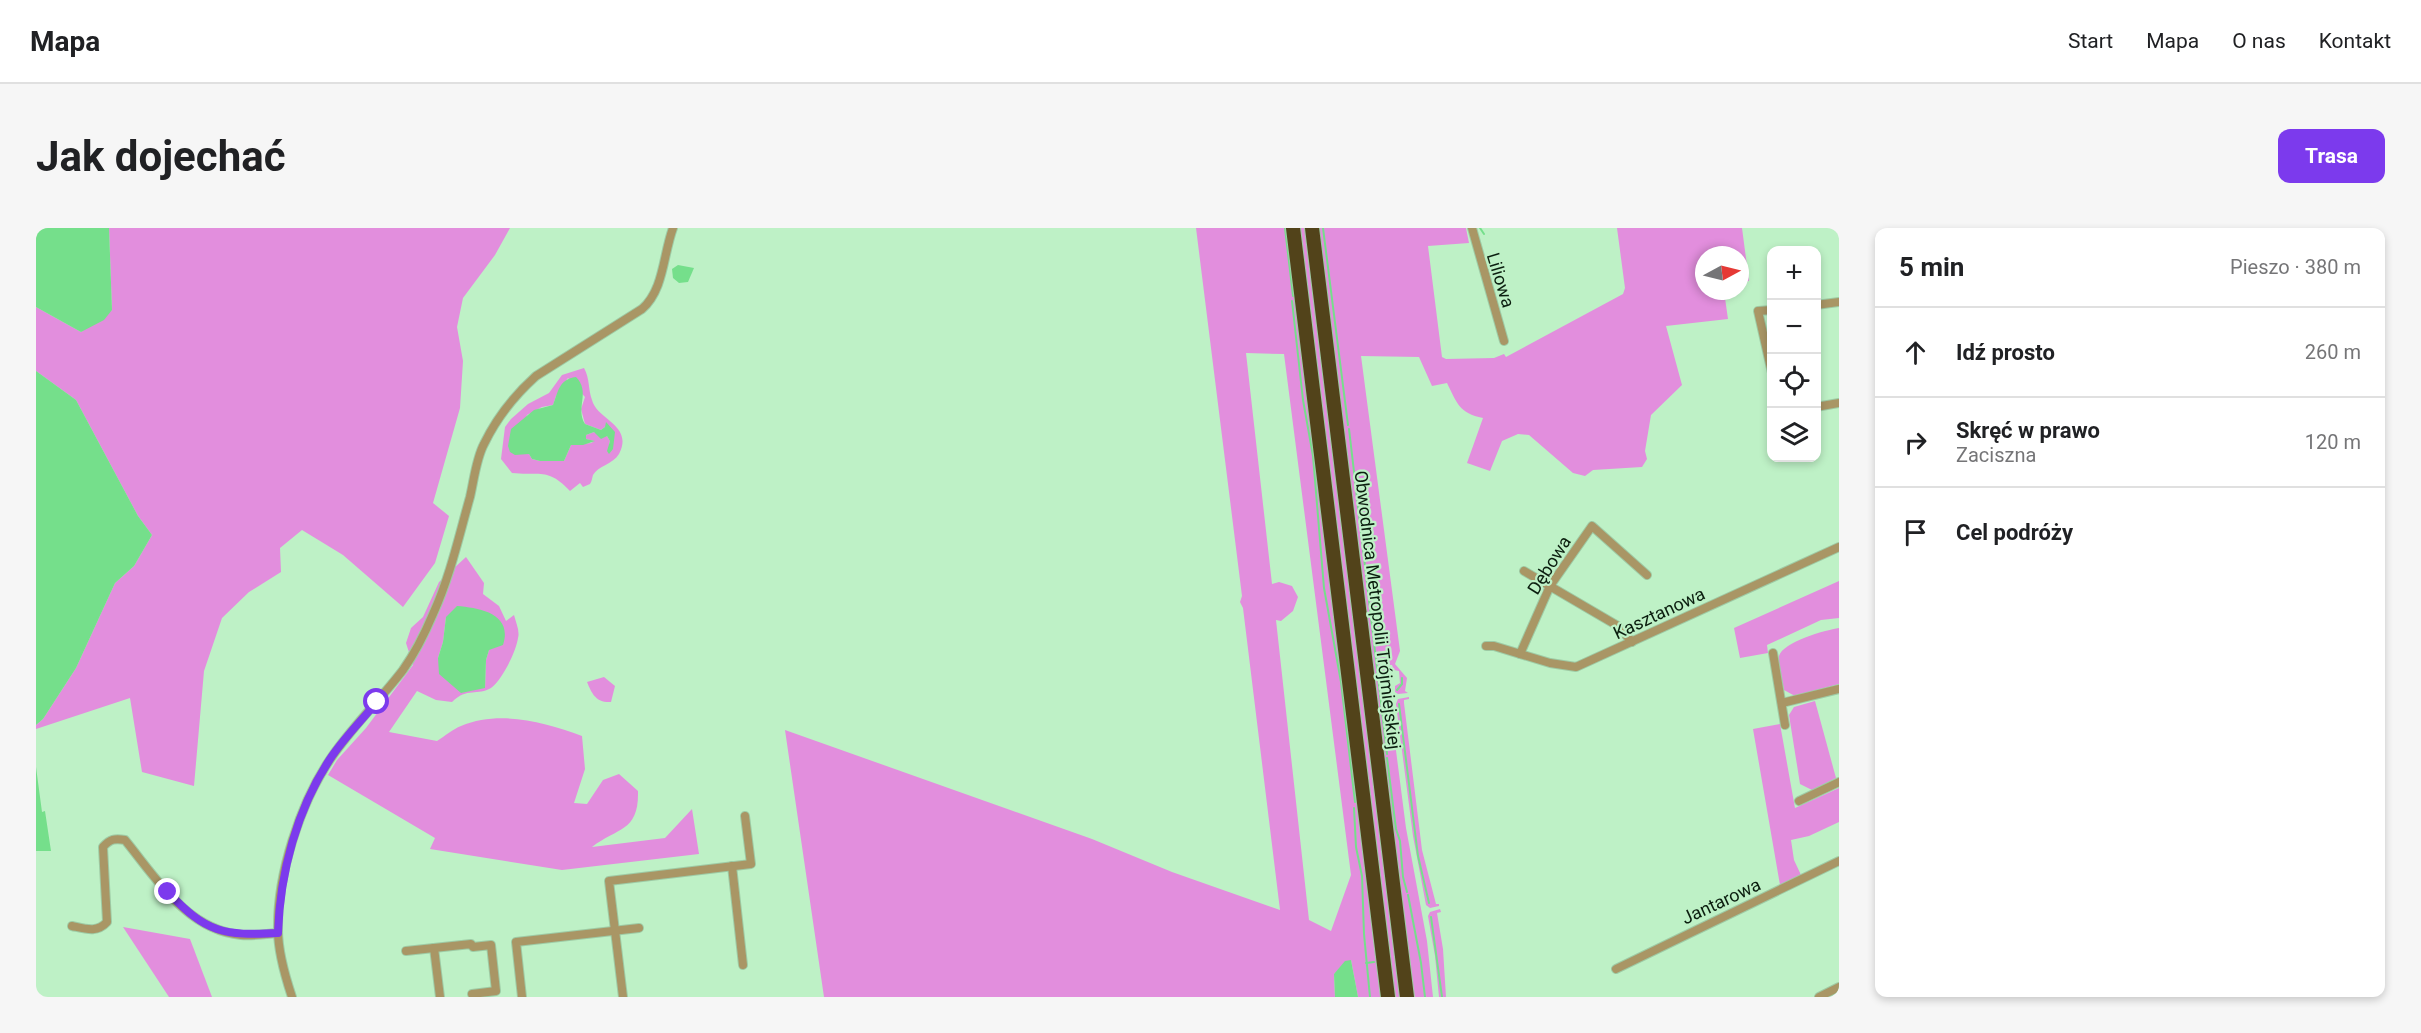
<!DOCTYPE html>
<html lang="pl">
<meta charset="utf-8">
<style>
body{margin:0;font-family:Roboto,sans-serif;background:#f6f6f6;color:#202124}
.controls{position:absolute;right:18px;top:18px;display:grid;overflow:hidden;border-radius:12px;box-shadow:0 3px 9px #0003}
.controls button{width:54px;height:54px;display:grid;place-items:center;padding:0;border:0;border-bottom:2px solid #e0e0e0;background:#fff;color:#202124;font:30px sans-serif}
.compass{position:absolute;left:1659px;top:18px;width:54px;height:54px;border-radius:50%;background:#fff;box-shadow:0 3px 9px #0003;rotate:83deg}
.stop{position:absolute;width:18px;height:18px;margin:-14px;border:4px solid #7c3aed;border-radius:50%;background:#fff}
.stop.end{background:#7c3aed;border-color:#fff;box-shadow:0 2px 6px #0008}
.list{margin:0;padding:0;list-style:none}
h2{display:flex;justify-content:space-between;align-items:center;height:78px;margin:0;padding:0 24px;font-size:26px}
h2 small{font-size:20px;font-weight:400;color:#757577}
.list li{display:grid;grid-template-columns:39px 1fr auto;gap:18px;align-items:center;box-sizing:border-box;height:90px;padding:0 24px;border-top:2px solid #e0e0e0}
.list b{display:block;font-size:22px;white-space:nowrap}
.list p{margin:0;font-size:20px;white-space:nowrap;color:#757577}
.list em{font-size:20px;font-style:normal;color:#757577}
.icon{flex:none;width:33px;height:33px;fill:none;stroke:currentColor;stroke-width:2;stroke-linecap:round;stroke-linejoin:round}
.map{position:relative;flex:none;width:1803px;height:769px;overflow:hidden;border-radius:12px}
header{display:flex;align-items:center;gap:36px;box-sizing:border-box;height:84px;padding:0 30px;background:#fff;border-bottom:2px solid #e0e0e0}
header strong{font-size:28px}
nav{display:flex;gap:33px;margin-inline-start:auto;font-size:21px}
.intro{display:flex;align-items:center;justify-content:space-between;box-sizing:border-box;height:144px;padding:0 36px}
h1{margin:0;font-size:42px}
.button{padding:15px 27px;border-radius:12px;background:#7c3aed;color:#fff;font-size:21px;font-weight:700}
main{display:flex;gap:36px;padding:0 36px}
aside{flex:1;background:#fff;border-radius:12px;box-shadow:0 3px 9px #0003}
.map>svg:first-child{display:block}
.green{fill:#e28edd;fill-rule:evenodd}
.water{fill:#75df8b}
.lines{fill:none;stroke-linecap:round;stroke-linejoin:round}
.stream{stroke:#75df8b;stroke-width:2}
.street-casing{stroke:#9ecba5;stroke-width:10}
.highway-casing{stroke:#9ecba5;stroke-width:16}
.street{stroke:#a99665;stroke-width:8}
.highway{stroke:#52431a;stroke-width:14}
.route{stroke:#7c3aed;stroke-width:8}
.labels{text-anchor:middle;dominant-baseline:central;stroke-width:4.5;stroke-linejoin:round;paint-order:stroke}
.street-label{font-size:18px;fill:#0b1e0f;stroke:#bef1c6}
</style>
<header>
<strong>Mapa</strong>
<nav><a>Start</a><a>Mapa</a><a>O nas</a><a>Kontakt</a></nav>
</header>
<div class="intro"><h1>Jak dojechać</h1><a class="button">Trasa</a></div>
<main>
<div class="map">
<svg width="1803" height="769" viewBox="0 0 1803 769">
<rect width="100%" height="100%" fill="#bef1c6"/>
<g class="green">
<path d="M73,0H474L459,27L427,70L421,99L427,133L424,180L397,275L413,288L399,335L367,379L307,327L266,302L244,320L245,344L213,364L186,390L168,443L158,558L106,544L94,470L0,501V497L7,491L40,440L79,355L98,338L116,307L102,288L40,172L0,143V79L45,104L76,82Z"/>
<path d="M1160,0H1251L1345,769H1322L1315,732L1298,746L1299,769H788L749,502L1056,611L1136,644L1244,682L1207,380L1204,374L1206,368ZM1210,125L1248,126L1315,647L1295,703L1273,692L1240,392L1245,393L1257,383L1262,369L1256,358L1243,354L1236,356Z"/>
<path d="M1261,0H1272L1367,769H1356Z"/>
<path d="M1282,0H1430L1433,15L1392,18L1406,129L1410,131L1458,130L1468,126L1470,129L1587,66L1589,60L1581,0H1706L1713,53L1704,54V27H1668V63H1688L1692,91L1630,98L1646,157L1615,187L1609,223L1611,231L1606,239L1557,242L1549,248L1537,245L1493,207L1482,206L1466,213L1454,243L1431,235L1447,190C1423,185 1421,175 1411,155L1396,158L1383,129L1325,128L1364,423L1359,436L1371,450L1369,463L1372,465L1362,466L1359,464V458L1364,455L1363,443L1358,442L1356,437H1353L1350,445L1370,600L1391,713L1397,769H1377Z"/>
<path d="M548,140C554,151 552,161 556,172C561,192 598,197 583,226C577,236 562,238 557,247C556,250 556,253 554,256L547,259L544,255L534,263C512,239 503,248 476,245L465,231L469,199L475,191L492,176L513,165L526,147ZM532,150L549,169L545,181L549,196L565,202L569,199L577,221L573,217L574,213L571,208L558,204L550,207V211L558,213L555,215L535,217L528,233H504L496,231L493,226H479L491,187L506,179L517,177L520,168Z"/>
<path d="M430,329L448,355L447,366L463,378L470,393L478,387C480,395 484,403 482,410C480,424 466,452 455,460C442,468 431,459 416,474L400,472L381,463L353,504L401,513C409,508 417,501 425,498C464,482 508,494 546,508L549,541L538,575L551,576L567,552L583,546L602,563C603,604 582,599 556,619L629,610L656,581L663,626L526,642L394,621L399,610L292,547L301,532L330,500L377,437L370,415L375,400L387,389L403,354ZM410,389L453,422L450,432L449,460L402,430L407,414Z"/>
<path d="M1803,353V390L1785,392L1731,417L1732,425L1704,430L1698,400Z"/>
<path d="M1803,400V456L1759,468L1748,462C1747,453 1741,437 1743,428C1747,414 1789,402 1803,400Z"/>
<path d="M568,449L579,458L575,474C560,475 556,466 551,454Z"/>
<path d="M1373,469V471L1368,472V475L1386,622L1400,676H1403V678L1394,680L1390,677L1377,608L1360,476L1362,471Z"/>
<path d="M1779,473L1800,550L1776,562L1764,556L1753,487L1758,479Z"/>
<path d="M1744,496L1759,580L1803,560V594L1773,608L1755,612L1758,632L1765,647L1744,657L1717,501Z"/>
<path d="M1404,681L1405,684L1401,685L1407,721L1410,769H1403L1399,728L1392,688L1394,684Z"/>
<path d="M87,699L154,711L176,769H133Z"/>
</g>
<g class="water">
<path d="M0,0H73L76,82L68,92L45,104L0,79Z"/>
<path d="M642,37L658,40L652,54L643,55L637,50L636,41Z"/>
<path d="M0,143L40,172L102,288L116,307L98,338L79,355L40,440L7,491L0,497Z"/>
<path d="M540,149C555,164 539,180 549,196L565,202L569,199L570,194L579,204L577,221L573,226L571,223L574,213L571,208L565,211L558,204L550,207V211L559,213L547,217H535L528,233H504L496,231L493,226L479,227L474,224L472,218L475,201L498,182L517,177C522,164 523,151 540,149Z"/>
<path d="M421,378C445,380 477,386 467,417L453,422L450,432L449,460L425,465L403,446L402,430L407,414L410,389Z"/>
<path d="M0,539L6,584L9,583L15,623H0Z"/>
<path d="M1315,732L1322,769H1299L1298,746L1309,733Z"/>
</g>
<g class="lines">
<g class="stream">
<path d="M1249,0L1257,68"/>
<path d="M1287,0L1312,197"/>
<path d="M1444,0L1448,6"/>
<path d="M1256,73L1267,172L1277,228L1288,360L1305,454L1319,574"/>
<path d="M1313,201L1351,526"/>
<path d="M1361,462L1366,456V450"/>
<path d="M1363,476L1382,628L1393,675"/>
<path d="M1351,530L1360,601L1364,613L1367,649L1371,664"/>
<path d="M1318,580L1320,619L1326,648L1328,706L1334,769"/>
<path d="M1372,667L1385,735L1389,769"/>
<path d="M1395,689L1406,769"/>
<path d="M1330,735L1338,734"/>
</g>
<g class="street-casing">
<g id="street">
<path d="M1436,0L1468,113"/>
<path d="M1780,77L1803,74"/>
<path d="M1736,82L1722,83L1736,145"/>
<path d="M1780,179L1803,175"/>
<path d="M1488,343L1582,398L1596,414"/>
<path d="M1450,418H1458L1514,435L1540,439L1803,319"/>
<path d="M1737,425L1749,497"/>
<path d="M1484,426L1514,358L1556,298L1611,347"/>
<path d="M1746,475L1803,461"/>
<path d="M1763,573L1803,554"/>
<path d="M696,638L707,737"/>
<path d="M36,698C50,701 61,705 71,694L67,619C74,611 79,610 89,612C120,650 151,702 205,707C217,708 230,706 242,705"/>
<path d="M398,720L404,769"/>
<path d="M370,723L435,716L437,719L455,717L460,763L436,766"/>
<path d="M1580,741L1803,633"/>
<path d="M256,769C249,748 242,724 242,702C241,647 264,575 295,530C316,499 344,472 367,442C379,425 389,405 397,386C414,349 423,308 434,269C438,252 440,231 448,216C460,191 480,166 500,148L606,81C628,62 627,27 637,0"/>
<path d="M486,769L480,714L603,700"/>
<path d="M587,769L573,653L715,636L709,588"/>
<path d="M1783,769L1803,759"/>
</g>
</g>
<g class="highway-casing">
<g id="highway">
<path d="M1257,0L1352,769"/>
<path d="M1276,0L1371,769"/>
</g>
</g>
<use href="#street" class="street"/>
<use href="#highway" class="highway"/>
</g>
<g class="lines">
<path class="route" d="M132,664C170,705 188,708 242,705C244,645 261,581 294,531C307,511 325,493 341,474"/>
</g>
<g class="labels">
<g class="street-label">
<text transform="translate(1465 52) rotate(73)">Liliowa</text>
<text transform="translate(1513 337) rotate(-58)">Dębowa</text>
<text transform="translate(1342 382) rotate(83)">Obwodnica Metropolii Trójmiejskiej</text>
<text transform="translate(1623 385) rotate(-25)">Kasztanowa</text>
<text transform="translate(1685 673) rotate(-25)">Jantarowa</text>
</g>
</g>
</svg>
<div class="controls">
<button>+</button>
<button>−</button>
<button><svg class="icon" aria-label="locate" viewBox="0 0 24 24"><circle cx="12" cy="12" r="6"/><path d="M12 2v4M12 18v4M2 12h4M18 12h4"/></svg></button>
<button><svg class="icon" aria-label="layers" viewBox="0 0 24 24"><path d="M12 4l9 5-9 5-9-5zM3 14l9 5 9-5"/></svg></button>
</div>
<svg class="compass" viewBox="-18 -18 36 36"><path d="M0-13l5 13h-10z" fill="#e53935"/><path d="M0 13l5-13h-10z" fill="#757577"/></svg>
<div class="stop" style="left:341px;top:474px"></div>
<div class="stop end" style="left:132px;top:664px"></div>
</div>
<aside>
<h2>5 min<small>Pieszo · 380 m</small></h2>
<ul class="list">
<li><svg class="icon" aria-label="ahead" viewBox="0 0 24 24"><path d="M12 20V5M6 11l6-6 6 6"/></svg><div><b>Idź prosto</b></div><em>260 m</em></li>
<li><svg class="icon" aria-label="right" viewBox="0 0 24 24"><path d="M7 20v-9h11M14 6l5 5-5 5"/></svg><div><b>Skręć w prawo</b><p>Zaciszna</p></div><em>120 m</em></li>
<li><svg class="icon" aria-label="arrive" viewBox="0 0 24 24"><path d="M6 21V4h12l-3 4 3 4H6"/></svg><div><b>Cel podróży</b></div></li>
</ul>
</aside>
</main>
